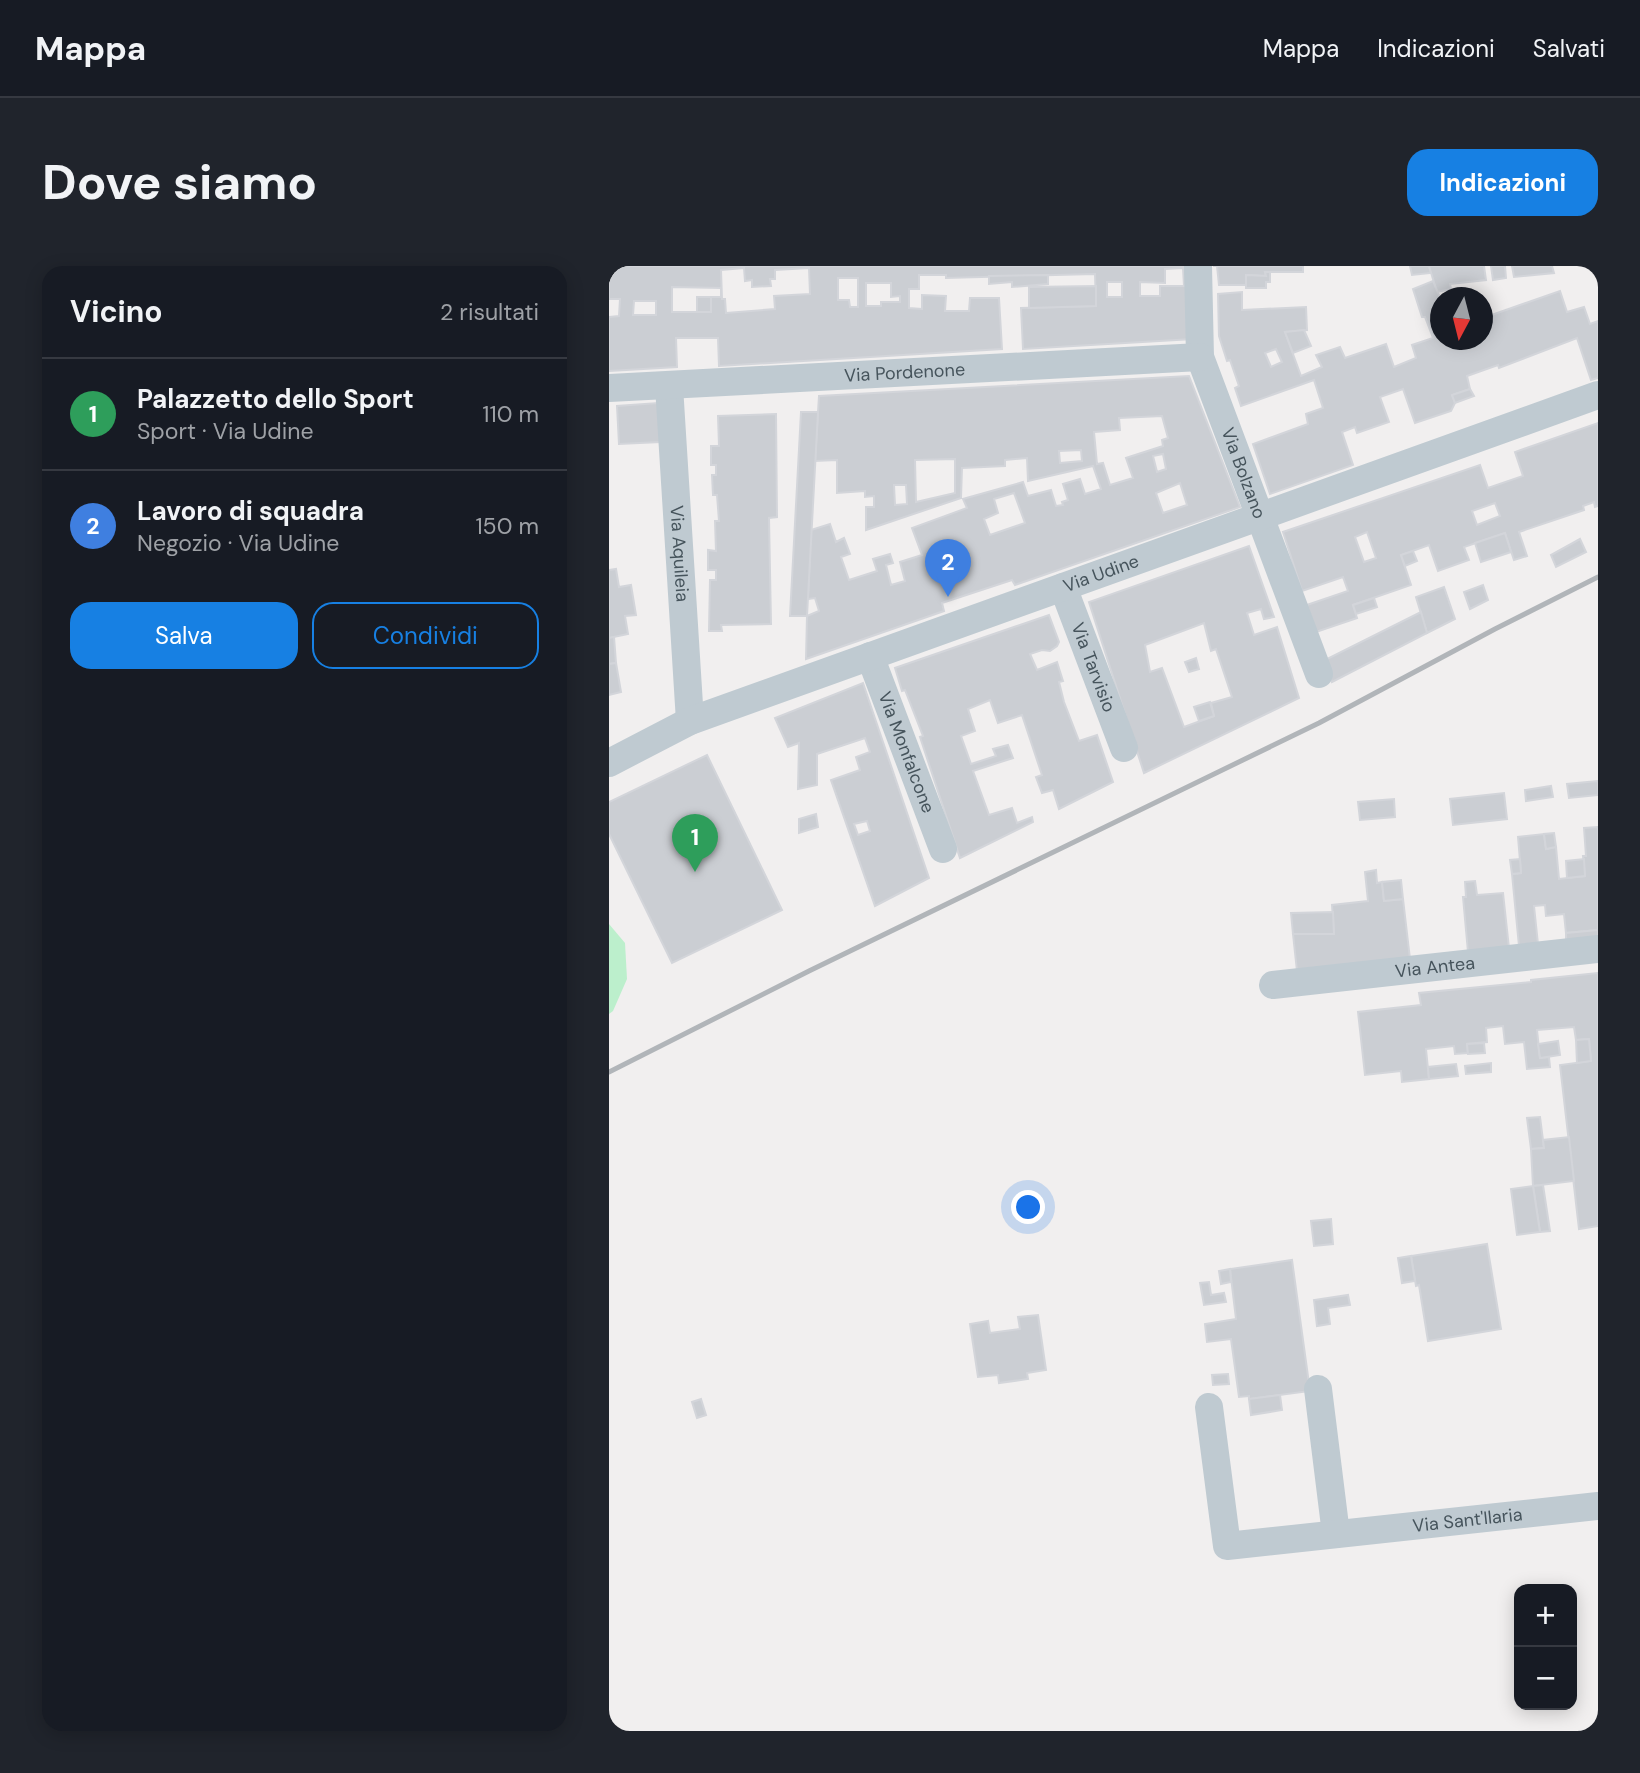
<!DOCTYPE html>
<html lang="it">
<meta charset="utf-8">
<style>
body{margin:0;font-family:"DM Sans",sans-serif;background:#20242c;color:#f1f3f6}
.controls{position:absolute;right:21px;bottom:21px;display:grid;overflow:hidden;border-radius:14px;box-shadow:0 4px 18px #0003}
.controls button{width:63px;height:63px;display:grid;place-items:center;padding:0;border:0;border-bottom:2px solid #363941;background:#171b24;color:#f1f3f6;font:35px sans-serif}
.compass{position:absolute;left:821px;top:21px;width:63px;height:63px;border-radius:50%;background:#171b24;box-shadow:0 4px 18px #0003;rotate:187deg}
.you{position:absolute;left:420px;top:942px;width:24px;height:24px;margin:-18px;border:5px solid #fff;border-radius:50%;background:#1a73e8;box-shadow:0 0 0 10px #1a73e833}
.badge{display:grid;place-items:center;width:46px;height:46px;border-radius:50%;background:#1780e3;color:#fff;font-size:23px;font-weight:700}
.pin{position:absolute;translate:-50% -58px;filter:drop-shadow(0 2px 4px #0008)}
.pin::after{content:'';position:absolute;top:37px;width:24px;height:21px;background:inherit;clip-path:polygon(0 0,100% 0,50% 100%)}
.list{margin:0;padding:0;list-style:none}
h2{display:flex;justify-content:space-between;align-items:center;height:91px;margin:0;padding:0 28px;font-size:30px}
h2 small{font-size:23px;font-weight:400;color:#9ea1a6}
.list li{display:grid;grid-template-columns:46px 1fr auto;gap:21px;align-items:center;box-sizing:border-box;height:112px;padding:0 28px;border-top:2px solid #363941}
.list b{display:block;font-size:26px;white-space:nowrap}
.list p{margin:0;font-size:23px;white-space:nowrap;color:#9ea1a6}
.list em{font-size:23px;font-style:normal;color:#9ea1a6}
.actions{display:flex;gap:14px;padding:21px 28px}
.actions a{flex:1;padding:16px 0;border:2px solid #1780e3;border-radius:21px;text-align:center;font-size:24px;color:#1780e3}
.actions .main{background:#1780e3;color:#fff}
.map{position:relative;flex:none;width:989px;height:1465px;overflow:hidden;border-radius:21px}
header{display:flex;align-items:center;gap:42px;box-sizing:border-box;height:98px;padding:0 35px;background:#171b24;border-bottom:2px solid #363941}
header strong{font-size:33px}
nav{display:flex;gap:38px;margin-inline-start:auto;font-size:24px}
.intro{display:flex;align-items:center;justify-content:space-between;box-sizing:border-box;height:168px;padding:0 42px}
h1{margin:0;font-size:49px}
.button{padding:18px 32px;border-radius:21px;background:#1780e3;color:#fff;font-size:24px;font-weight:700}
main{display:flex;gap:42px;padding:0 42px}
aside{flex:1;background:#171b24;border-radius:21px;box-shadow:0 4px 18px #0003}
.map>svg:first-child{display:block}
.green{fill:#bcefcc}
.building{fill:#cbced3;stroke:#d3d5da;stroke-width:2;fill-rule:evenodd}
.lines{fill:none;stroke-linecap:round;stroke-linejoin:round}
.street{stroke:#bfcad1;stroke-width:28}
.rail{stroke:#b1b5b9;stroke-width:5}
.labels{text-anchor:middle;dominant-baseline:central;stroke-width:7;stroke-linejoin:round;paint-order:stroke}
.street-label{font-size:18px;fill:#46545c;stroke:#fff}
</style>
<header>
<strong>Mappa</strong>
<nav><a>Mappa</a><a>Indicazioni</a><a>Salvati</a></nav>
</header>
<div class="intro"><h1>Dove siamo</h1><a class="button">Indicazioni</a></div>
<main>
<aside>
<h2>Vicino<small>2 risultati</small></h2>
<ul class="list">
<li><span class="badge" style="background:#2e9e5b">1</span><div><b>Palazzetto dello Sport</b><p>Sport · Via Udine</p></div><em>110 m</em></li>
<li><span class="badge" style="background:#3f7fe0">2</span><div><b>Lavoro di squadra</b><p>Negozio · Via Udine</p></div><em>150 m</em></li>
</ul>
<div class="actions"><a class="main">Salva</a><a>Condividi</a></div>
</aside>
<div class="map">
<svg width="989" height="1465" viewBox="0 0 989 1465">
<rect width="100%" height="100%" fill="#f1efef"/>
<path class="green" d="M0,658L16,677L18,713L4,745L0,748Z"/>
<g class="building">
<path d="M0,0H582L584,73L414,83L412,42L487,40L486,8L337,12V9H310V23H300V42L313,43V29L337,30L336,45H360L361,32H390L393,83L110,100L109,72H67L68,101L0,105V51L10,50L11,33H0ZM135,2L136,15L143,14V21L162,20L161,13H166V4L200,2L201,28L165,30L166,43L117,47L116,33H113L112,4ZM574,2L575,20H551V30H531V16L556,17V3ZM229,12H249V41H241L240,34H229ZM498,16H513V31H498ZM257,17H282V31L291,30V36H272V40H257ZM63,21L112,22V31H102V46H63ZM25,35H47V49H24Z"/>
<path d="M604,0H694V6H656L657,10L637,9V19H610L608,0Z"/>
<path d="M801,0H820L822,7L803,9Z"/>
<path d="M820,0H875L877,14L841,18L842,23L828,26Z"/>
<path d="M882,0H896L897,12L884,14Z"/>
<path d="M903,0H943L945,7L905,11Z"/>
<path d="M656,6H661V16H657V22H637V9L657,10Z"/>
<path d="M439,9V18L403,21V16L380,18V10Z"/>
<path d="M824,15L832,34V74H874V52L951,25L958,46L975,41L981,58L989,55V112L982,114L968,72L890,102L889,99L858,110L861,123L843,129L846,137L842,145L806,157L794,123L771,131L780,156L748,167L746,161L733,166L744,199L661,228L644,178L699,158L697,148L714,142L705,114L632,140L626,122L630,120L621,94L618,95L610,70L609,28L633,26V44L697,41L698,64L676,66L692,110L713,101L707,89L731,81L736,92L777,78L785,101L807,92L803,79L824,72L816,51H813L804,23ZM667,83L673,96L662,101L656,87Z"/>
<path d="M487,20V40L420,42V21Z"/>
<rect x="88" y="31" width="14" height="15"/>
<path d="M695,64L702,80L684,87L676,66Z"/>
<path d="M580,110L631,241L406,319L403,314L333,337L335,345L197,393L198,350L210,345L206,332L199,333L202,264L221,258L227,276L235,272L241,288L232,291L240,314L268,305L264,293L281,288L284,297L277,299L282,319L296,315L291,296L313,289L303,262L358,242L354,233L414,216L419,230L442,224L447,240L454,239L453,236L459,234L454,218L471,213L476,228L492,223L484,200L419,215L418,192L396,194V200L353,202L352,232L257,264V241H265V230L256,231V225L228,227V194L206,195L210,130ZM553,150L559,172L553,174L554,180L517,192L524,212L501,219L494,197L488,198L485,166L511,164L510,152ZM472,184L473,195L451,197L450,185ZM554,188L557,203L548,206L544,190ZM346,193V227L307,236L306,194ZM571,217L578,239L554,247L547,227ZM285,219H297L298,238L286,239ZM405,227L416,257L381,269L375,253L389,247L385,233Z"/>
<path d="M861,123L865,130L846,137L843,129Z"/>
<path d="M49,137L51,176L10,178L8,140Z"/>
<path d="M192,146H209L198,350H181Z"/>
<path d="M167,148L168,251L160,252L162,358L112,359L113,365H100L101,314H107V304H99V284L107,285L106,255H110L108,229H104L103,209H107V199H102V180H110L109,150Z"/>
<path d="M989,157V240L986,241L985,236L974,240L975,244L910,266L918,290L905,294L896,267L855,281L860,294L829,305L820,279L792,289L802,319L744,339L748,352L707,366L698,339L739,325L734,311L693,325L674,266L871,199L879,222L914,210L906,186ZM886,237L891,250L868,259L863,245ZM758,266L767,292L755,296L746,271Z"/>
<path d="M896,267L902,286L872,296L866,277Z"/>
<path d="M971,273L977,286L947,301L942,289Z"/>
<path d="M640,280L665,351L655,353L652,343L638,347L645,369L668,361L690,432L535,507L480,336ZM595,357L602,385L607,383L623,431L602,437L605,450L575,461L553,402L541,406L536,379Z"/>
<path d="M804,285L808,295L796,300L792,289Z"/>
<path d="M7,303L10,321L22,319L27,349L16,350L19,368L0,372V304Z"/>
<path d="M874,319L879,334L861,343L855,326Z"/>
<path d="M835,321L846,353L818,367L807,331Z"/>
<path d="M765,332L768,341L747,348L744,339Z"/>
<path d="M812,346L818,367L723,416L716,394Z"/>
<path d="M440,349L450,376L448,380L441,385L433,384L421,388L428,404L448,396L454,415L450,416L455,436L470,475L488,469L504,516L450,543L444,524L433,527L427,511L433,509L413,449L389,457L381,434L359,443L366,465L352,470L362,498L387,490L384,483L399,479L404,492L364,505L380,549L403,542L408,557L423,551L424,556L351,592L311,471L314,470L296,424L293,425L286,402Z"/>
<path d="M5,371L7,397L0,398V372Z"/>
<path d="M587,392L590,403L580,406L576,396Z"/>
<path d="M7,397L12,426L0,429V398Z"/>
<path d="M254,417L320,612L266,640L222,514L251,504L247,491L261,486L256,472L208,488V519L189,523L190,477L179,481L166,452ZM258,555L261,565L249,569L245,558Z"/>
<path d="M601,436L605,450L590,455L585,441Z"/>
<path d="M98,489L173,644L63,697L0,568V536Z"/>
<path d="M989,515V529L960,532L958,518Z"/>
<path d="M942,520L944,531L917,535L916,524Z"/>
<path d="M895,527L898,553L844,559L841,533Z"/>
<path d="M785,533L786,551L751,554L749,536Z"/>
<path d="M207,548L209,561L190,567V553Z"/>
<path d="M989,561V664L957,667L955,648L937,650L936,639L925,640L929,678L910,680L903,608L912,607L909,571L935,568L937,583L947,581L950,613L976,610L974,590H977L975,562Z"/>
<path d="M945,567L947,581L937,583L935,568Z"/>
<path d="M911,593L912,607L903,608L901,594Z"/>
<path d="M975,593L976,610L958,612L957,595Z"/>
<path d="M767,604L768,617L773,616L775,635L794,633L801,693L688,705L684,668H725L723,639L759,635L756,606Z"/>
<path d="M792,614L794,633L775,635L773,616Z"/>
<path d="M866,615L868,629L894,627L900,682L859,686L854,631H857L856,616Z"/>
<path d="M724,646L725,668H684L682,647Z"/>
<path d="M989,664V672L957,675V667Z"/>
<path d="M989,707V960L970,963L951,799L982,795L980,773L967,774L965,761L928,764L931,792L940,791L941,801L918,803L915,776L896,778L894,760L877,762L878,776L858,778L859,787L846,788L845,780L817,783L820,813L793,816L792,805L756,809L749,746L812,739L810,727L922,716V714Z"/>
<path d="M980,773L982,795L968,797L967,774Z"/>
<path d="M949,775L951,789L931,792L929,778Z"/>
<path d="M875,777L876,787L859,788L858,778Z"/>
<path d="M882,797V806L857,808L856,800Z"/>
<path d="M847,798L849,810L820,813L819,801Z"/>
<path d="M931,851L935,882L922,883L918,852Z"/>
<path d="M960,871L965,915L924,920L922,883L935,882L934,874Z"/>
<path d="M934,919L941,965L931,966L924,920Z"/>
<path d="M924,920L931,966L908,969L902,923Z"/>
<path d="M722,953L724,978L705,980L702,955Z"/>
<path d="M878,978L892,1063L819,1075L810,1019L807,1020L802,990Z"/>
<path d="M802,990L806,1015L793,1017L789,992Z"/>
<path d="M683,994L701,1125L640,1133V1130L630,1131L622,1073L598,1076L596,1058L627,1053L621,1003Z"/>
<path d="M621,1003L622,1016L612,1018L610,1005Z"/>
<path d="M600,1016L602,1029L615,1027L617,1036L595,1039L591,1017Z"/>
<path d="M739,1029L741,1039L719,1042L721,1058L708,1060L705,1034Z"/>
<path d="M429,1049L437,1104L418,1107L419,1113L390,1117L389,1109L369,1111L361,1058L379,1055L381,1067L411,1063L409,1051Z"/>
<path d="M619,1108L620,1118L604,1119L603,1109Z"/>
<path d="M671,1129L673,1144L642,1149L640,1133Z"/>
<path d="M92,1133L97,1149L88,1152L83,1136Z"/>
</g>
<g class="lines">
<g class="street">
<path id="s1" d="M589,0L591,91L710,408"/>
<path id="s2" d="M60,120L81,455"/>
<path id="s3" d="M0,122L591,91"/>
<path id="s4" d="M454,321L515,482"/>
<path id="s5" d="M261,390L334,583"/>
<path id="s6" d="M0,497L81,455L989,129"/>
<path id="s7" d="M664,719L989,683"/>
<path d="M709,1123L727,1268"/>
<path id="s8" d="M600,1141L618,1280L989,1240"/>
</g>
<path class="rail" d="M0,806L200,705L710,457L886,363L989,311"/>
</g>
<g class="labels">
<g class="street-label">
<text stroke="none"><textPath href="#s3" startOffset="296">Via Pordenone</textPath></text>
<text stroke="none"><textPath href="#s1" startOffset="215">Via Bolzano</textPath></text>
<text stroke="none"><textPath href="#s2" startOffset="168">Via Aquileia</textPath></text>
<text stroke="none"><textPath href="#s6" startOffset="528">Via Udine</textPath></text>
<text stroke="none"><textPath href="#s4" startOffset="86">Via Tarvisio</textPath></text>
<text stroke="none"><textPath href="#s5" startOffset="103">Via Monfalcone</textPath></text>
<text stroke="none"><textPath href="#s7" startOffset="163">Via Antea</textPath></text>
<text stroke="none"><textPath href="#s8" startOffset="382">Via Sant'Ilaria</textPath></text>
</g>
</g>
</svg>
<div class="controls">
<button>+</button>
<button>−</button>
</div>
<svg class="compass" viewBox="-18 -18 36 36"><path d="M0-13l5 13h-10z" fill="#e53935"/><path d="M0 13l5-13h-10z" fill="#9ea1a6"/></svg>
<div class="you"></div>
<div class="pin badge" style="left:86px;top:606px;background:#2e9e5b">1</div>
<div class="pin badge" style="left:339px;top:331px;background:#3f7fe0">2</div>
</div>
</main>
